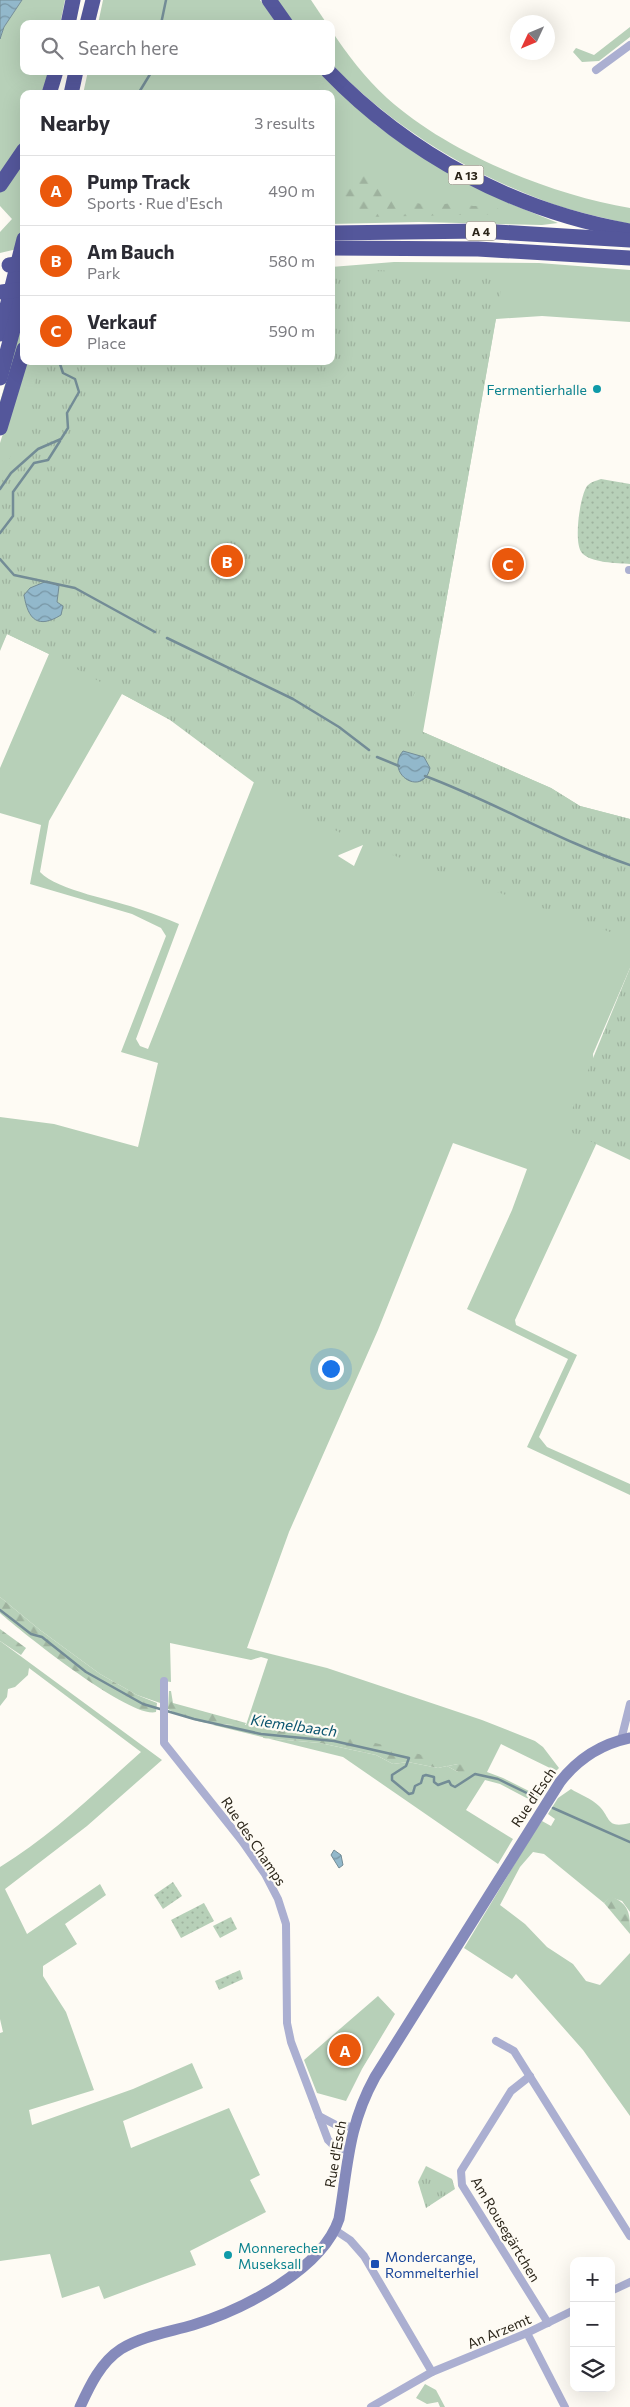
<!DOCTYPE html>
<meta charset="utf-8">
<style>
body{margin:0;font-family:Commissioner,sans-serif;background:#f7f7f7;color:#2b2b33}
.controls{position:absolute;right:15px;bottom:15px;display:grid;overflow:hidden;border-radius:10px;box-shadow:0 5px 20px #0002}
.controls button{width:45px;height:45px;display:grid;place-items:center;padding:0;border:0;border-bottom:1px solid #e1e1e2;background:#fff;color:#2b2b33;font:25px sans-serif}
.compass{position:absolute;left:510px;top:15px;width:45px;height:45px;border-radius:50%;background:#fff;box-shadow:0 5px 20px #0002;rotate:226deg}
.you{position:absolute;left:330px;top:1368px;width:18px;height:18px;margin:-12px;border:4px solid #fff;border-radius:50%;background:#1a73e8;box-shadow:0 0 0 8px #1a73e833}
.badge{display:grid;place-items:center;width:32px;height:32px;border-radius:50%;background:#ea580c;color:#fff;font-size:16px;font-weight:700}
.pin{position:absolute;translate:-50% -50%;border:2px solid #fff;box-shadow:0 1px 5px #0006}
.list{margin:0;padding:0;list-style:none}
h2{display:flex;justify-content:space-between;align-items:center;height:65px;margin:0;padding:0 20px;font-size:21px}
h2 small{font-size:16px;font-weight:400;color:#7c7c81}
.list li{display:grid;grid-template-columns:32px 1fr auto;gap:15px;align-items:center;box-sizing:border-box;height:70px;padding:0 20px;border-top:1px solid #e1e1e2}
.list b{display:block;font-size:19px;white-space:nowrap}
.list p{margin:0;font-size:16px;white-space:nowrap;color:#7c7c81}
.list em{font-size:16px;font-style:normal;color:#7c7c81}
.icon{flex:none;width:28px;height:28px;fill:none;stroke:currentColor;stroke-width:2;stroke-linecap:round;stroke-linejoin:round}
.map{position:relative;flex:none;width:630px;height:2407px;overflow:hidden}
.search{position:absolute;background:#fff;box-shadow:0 5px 20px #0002;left:20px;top:20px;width:315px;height:55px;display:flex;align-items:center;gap:12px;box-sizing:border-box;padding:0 18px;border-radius:10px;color:#7c7c81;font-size:19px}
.panel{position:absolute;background:#fff;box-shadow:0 5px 20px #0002;left:20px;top:90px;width:315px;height:275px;border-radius:10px}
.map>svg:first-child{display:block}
.grass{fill:#b7d0b8;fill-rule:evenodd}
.forest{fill:url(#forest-firs)}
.park{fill:url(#park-tufts)}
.garden{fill:url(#garden-dots)}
.water{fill:url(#water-waves);stroke:#738c96}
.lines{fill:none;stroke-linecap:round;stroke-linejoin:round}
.stream{stroke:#738c96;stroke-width:2.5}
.minor{stroke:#abafd1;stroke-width:8}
.secondary{stroke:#858abb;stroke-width:11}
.motorway{stroke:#54579b;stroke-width:15}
.motorway-bridge{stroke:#54579b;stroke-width:15}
.culture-dot{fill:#0f9aa8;stroke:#fefbf4;stroke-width:2}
.transit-dot{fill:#1a4fb4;stroke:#fefbf4;stroke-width:2}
.labels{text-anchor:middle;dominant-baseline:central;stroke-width:4.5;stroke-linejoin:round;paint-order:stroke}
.shield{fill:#fefbf4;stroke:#6b665b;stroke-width:1}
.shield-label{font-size:12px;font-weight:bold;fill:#2c261a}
.culture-label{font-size:14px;fill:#0d838f;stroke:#fefbf4;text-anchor:end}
.street-label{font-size:14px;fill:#2c261a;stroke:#fefbf4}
.transit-label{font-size:14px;fill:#164399;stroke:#fefbf4;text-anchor:start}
.water-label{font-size:15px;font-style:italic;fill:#09536e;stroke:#fefbf4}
</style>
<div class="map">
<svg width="630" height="2407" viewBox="0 0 630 2407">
<defs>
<pattern id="forest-firs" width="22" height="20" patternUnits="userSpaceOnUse" patternTransform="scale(1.25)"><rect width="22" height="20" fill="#b7d0b8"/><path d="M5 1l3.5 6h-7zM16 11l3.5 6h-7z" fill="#9eb29e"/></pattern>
<pattern id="park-tufts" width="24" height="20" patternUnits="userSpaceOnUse" patternTransform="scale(1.25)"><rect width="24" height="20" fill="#b7d0b8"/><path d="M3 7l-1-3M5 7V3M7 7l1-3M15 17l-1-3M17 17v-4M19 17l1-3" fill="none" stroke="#9eb29e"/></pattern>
<pattern id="garden-dots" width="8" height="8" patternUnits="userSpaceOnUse" patternTransform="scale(1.25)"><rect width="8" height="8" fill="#b7d0b8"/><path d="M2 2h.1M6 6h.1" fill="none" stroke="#9eb29e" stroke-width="1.8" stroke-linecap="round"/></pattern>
<pattern id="water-waves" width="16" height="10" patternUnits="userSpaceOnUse" patternTransform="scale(1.25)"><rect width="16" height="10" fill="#92b8cb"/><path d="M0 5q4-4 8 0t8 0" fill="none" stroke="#7795a4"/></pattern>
</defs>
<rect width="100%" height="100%" fill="#fefbf4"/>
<g class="grass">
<path d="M22,0H65L60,24H24V71H50L42,94H24V138L0,175V39L4,27Z"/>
<path d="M103,0H260L278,24H98Z"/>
<path d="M276,0H311L327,24H295Z"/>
<path d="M630,27V37L599,61L582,62L573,52L576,48L594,55Z"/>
<path d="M331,30C347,54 365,78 387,98C448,153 549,194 630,208V224C600,217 570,211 542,200C462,170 390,124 331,64Z"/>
<path d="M88,71H318L376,125L414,152L506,202L558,223L542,225L419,222L331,224V94H83Z"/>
<path d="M24,158V219L17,249L0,253V232L12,219L0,206V191Z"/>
<path d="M394,262L539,263L630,270V322L542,316L496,319L423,732L551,788L580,806L630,819V968L593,1054L599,1138L515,1320L516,1325L577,1355L539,1437L547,1447L630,1484V1495L527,1447L568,1359L467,1309L512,1210L527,1169L453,1143L378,1330L289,1532L247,1648L327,1668L482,1720L535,1741L543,1747L559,1768L556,1771L501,1744L487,1772L503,1778L539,1796L536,1803L500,1784L485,1780L466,1810L513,1839L498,1864L343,1757L213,1725H246L268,1659L261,1657L251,1660L170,1643L171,1682L164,1681L163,1704L137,1695L100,1674L40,1630L0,1597V1117L54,1124L138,1147L158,1063L121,1052L166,936L161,928L132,914L30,884L41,825L0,813V768L49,654L7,634L0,648V443L26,361H331V267ZM122,694L260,767L148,1049L140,1046L136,1039L179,924C167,919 155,914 142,910C116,900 58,891 40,872L49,821ZM363,845L354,866L338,856L339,855ZM266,1730L448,1766L458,1764V1772L447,1766L438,1768L408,1762L393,1764L376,1755L320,1743L264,1738Z"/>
<path d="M24,317V342L19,351L0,414V402Z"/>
<path d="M0,1641L162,1760L87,1826L5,1889L27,1934L100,1884L106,1895L65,1924L77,1944L43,1966V1976L66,2012L94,2090L29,2110L32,2125L133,2089L192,2063L203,2088L123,2121L131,2148L229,2108L260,2175L250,2180L266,2212L190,2251L196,2265L104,2299L99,2286L62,2298L50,2254L0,2261V2033L3,2032L0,2019V1867C52,1835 95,1793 141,1752L29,1668L28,1675L15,1687L8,1689L7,1697L0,1706Z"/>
<path d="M571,1789C579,1794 592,1799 599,1806C611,1818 606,1829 630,1823V1912L622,1901L610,1897L604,1903L544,1854L533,1852L520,1867L500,1905L525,1924L547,1947L573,1964L586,1981L600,1985L630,1953V2116L583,2050L516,1974L512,1979L464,1948L534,1832L542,1821L551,1826L555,1819L548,1814L558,1798Z"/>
<path d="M378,1996L395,2014L362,2069L346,2101L317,2093L304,2060Z"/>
<path d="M425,2384L436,2390L445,2407H440L438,2402L427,2404L416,2398Z"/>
</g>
<g class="forest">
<path d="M365,173L388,188L394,199L433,206L457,202L473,206H492L509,214L363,217L357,204L351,205L345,200L343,187Z"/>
<path d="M0,1597L40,1630L100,1674L137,1695L157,1703L156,1712C130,1719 23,1633 0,1613Z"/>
<path d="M0,1629L26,1648L21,1655L0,1641Z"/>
<path d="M169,1691H171L173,1703L246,1723L245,1725C215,1725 195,1724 168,1709Z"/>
<path d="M265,1730L328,1731L442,1760L448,1766L458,1764L480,1769L478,1776L458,1772L447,1766L438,1768L408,1762L393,1764L376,1755L320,1743L263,1738Z"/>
<path d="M610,1896C630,1904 630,1914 630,1934L604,1903Z"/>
</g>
<g class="park">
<path d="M376,270L503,278L440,636L403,719L423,732L551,788L580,806L630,819V939L364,845L280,802L170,720L49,654L7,634L0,651V479L25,426L40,361H331V275Z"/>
<path d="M630,968V1160L564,1129Z"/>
<path d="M426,2166L452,2179L455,2189L426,2208L418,2182Z"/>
</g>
<g class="garden">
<path d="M601,479L630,484V564C617,563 591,563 582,553C573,543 580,496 587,486C591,482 595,481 601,479Z"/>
<path d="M173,1882L182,1896L163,1909L154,1895Z"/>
<path d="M204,1903L214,1921L181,1938L171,1920Z"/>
<path d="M231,1917L237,1929L220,1938L213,1926Z"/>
<path d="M240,1970L243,1979L219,1990L215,1981Z"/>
</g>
<g class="water">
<path d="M0,0H22L4,27L0,39Z"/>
<path d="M47,581L59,586L57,602L63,606L61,615C38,629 28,620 24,595L30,588Z"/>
<path d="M403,751L424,757L430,768C423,798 384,774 403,751Z"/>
<path d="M334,1850L341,1855L343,1865L339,1868L331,1855Z"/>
</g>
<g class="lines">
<g class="stream">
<path d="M161,24L166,0"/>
<path d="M138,94L152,71"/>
<path d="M0,489L11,473L38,449L61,439L68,428L67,413L79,392L75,379L63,373L59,361"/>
<path d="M0,533L13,516V492L34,463L48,460L60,441"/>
<path d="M0,559L14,575L75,588L155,632"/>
<path d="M167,638L293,699L339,727L369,750"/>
<path d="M377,757L399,766"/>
<path d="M425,776C495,802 559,841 630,865"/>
<path d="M0,1610L31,1634L42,1637L86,1672L143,1704L194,1719L261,1734L334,1741L409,1758L406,1766L392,1775V1780L409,1794L413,1793L415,1786L421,1783L423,1776L426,1775L434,1777V1782L438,1785L449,1781L451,1785L455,1787L475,1774L498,1779L537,1798"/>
<path d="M553,1808L630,1842"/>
</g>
<g class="minor">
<path d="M596,70L630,45"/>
<path d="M629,570H630"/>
<path d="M164,1681V1743L242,1841L265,1874L278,1899L286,1924L287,2023L291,2042L328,2140L333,2145L348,2151"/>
<path d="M621,1740L630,1704"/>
<path d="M496,2041L514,2051L630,2236"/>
<path d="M530,2076L511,2091L461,2171L462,2185L548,2323"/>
<path d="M319,2116L336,2125L353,2127"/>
<path d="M335,2230L350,2240L364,2256L432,2372"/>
<path d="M611,2291L630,2282"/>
<path d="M527,2333L565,2407"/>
<path d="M371,2407L432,2372L527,2333L574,2310"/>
</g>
<path class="secondary" d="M80,2407C90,2385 101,2362 121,2349C142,2336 169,2332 193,2325C242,2310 322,2270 339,2219C348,2165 348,2126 375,2077L560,1782C578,1759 601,1744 630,1738"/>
<g class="motorway">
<path d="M269,0L286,24"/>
<path d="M68,24L73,0"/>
<path d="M87,24L93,0"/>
<path d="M328,71C409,155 515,211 630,231"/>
<path d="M49,94L56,71"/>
<path d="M71,94L76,71"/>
<path d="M0,185L24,150"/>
<path d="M331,233L481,231L630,240"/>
<path d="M331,248L478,249L630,258"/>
<path d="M0,334L24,239"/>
<path d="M0,378L24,289"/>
<path d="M0,428L24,349"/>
</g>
<g class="motorway-bridge">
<path d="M9,265L24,263"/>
<path d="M2,292L24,289"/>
</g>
</g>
<g class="culture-dot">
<circle cx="597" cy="389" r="5"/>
<circle cx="228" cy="2255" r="5"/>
</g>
<rect class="transit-dot" x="370" y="2259" width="10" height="10" rx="2.5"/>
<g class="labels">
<g class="shield">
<rect x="448.5" y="165.5" width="35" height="19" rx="4"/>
<rect x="466" y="221.5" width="30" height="19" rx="4"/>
</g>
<g class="shield-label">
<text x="466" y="175">A 13</text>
<text x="481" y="231">A 4</text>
</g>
<g class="culture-label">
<text x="587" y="389">Fermentierhalle</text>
<text x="238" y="2247" text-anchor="start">Monnerecher<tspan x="238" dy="16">Museksall</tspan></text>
</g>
<g class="street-label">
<text transform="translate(533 1797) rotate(-56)">Rue d'Esch</text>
<text transform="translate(254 1841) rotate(56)">Rue des Champs</text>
<text transform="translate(335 2154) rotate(-80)">Rue d'Esch</text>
<text transform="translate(506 2229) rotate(59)">Am Rousegärtchen</text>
<text transform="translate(499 2331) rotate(-23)">An Arzemt</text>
</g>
<g class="transit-label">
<text x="385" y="2256">Mondercange,<tspan x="385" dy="16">Rommelterhiel</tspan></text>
</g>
<g class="water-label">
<text transform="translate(294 1725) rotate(8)">Kiemelbaach</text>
</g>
</g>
</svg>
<div class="controls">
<button>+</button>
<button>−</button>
<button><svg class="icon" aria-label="layers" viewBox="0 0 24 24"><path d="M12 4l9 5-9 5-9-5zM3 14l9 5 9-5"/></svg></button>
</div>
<svg class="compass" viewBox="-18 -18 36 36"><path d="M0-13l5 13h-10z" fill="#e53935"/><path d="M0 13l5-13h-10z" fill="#7c7c81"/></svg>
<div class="you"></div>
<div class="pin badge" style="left:345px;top:2050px">A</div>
<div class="pin badge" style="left:227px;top:561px">B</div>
<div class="pin badge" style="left:508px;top:564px">C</div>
<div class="search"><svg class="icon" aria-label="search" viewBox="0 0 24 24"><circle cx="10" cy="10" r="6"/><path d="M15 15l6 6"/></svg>Search here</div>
<section class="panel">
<h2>Nearby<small>3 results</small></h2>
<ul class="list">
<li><span class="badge">A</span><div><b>Pump Track</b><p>Sports · Rue d'Esch</p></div><em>490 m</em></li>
<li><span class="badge">B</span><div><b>Am Bauch</b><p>Park</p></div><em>580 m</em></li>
<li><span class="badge">C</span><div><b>Verkauf</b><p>Place</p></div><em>590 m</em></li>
</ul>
</section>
</div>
